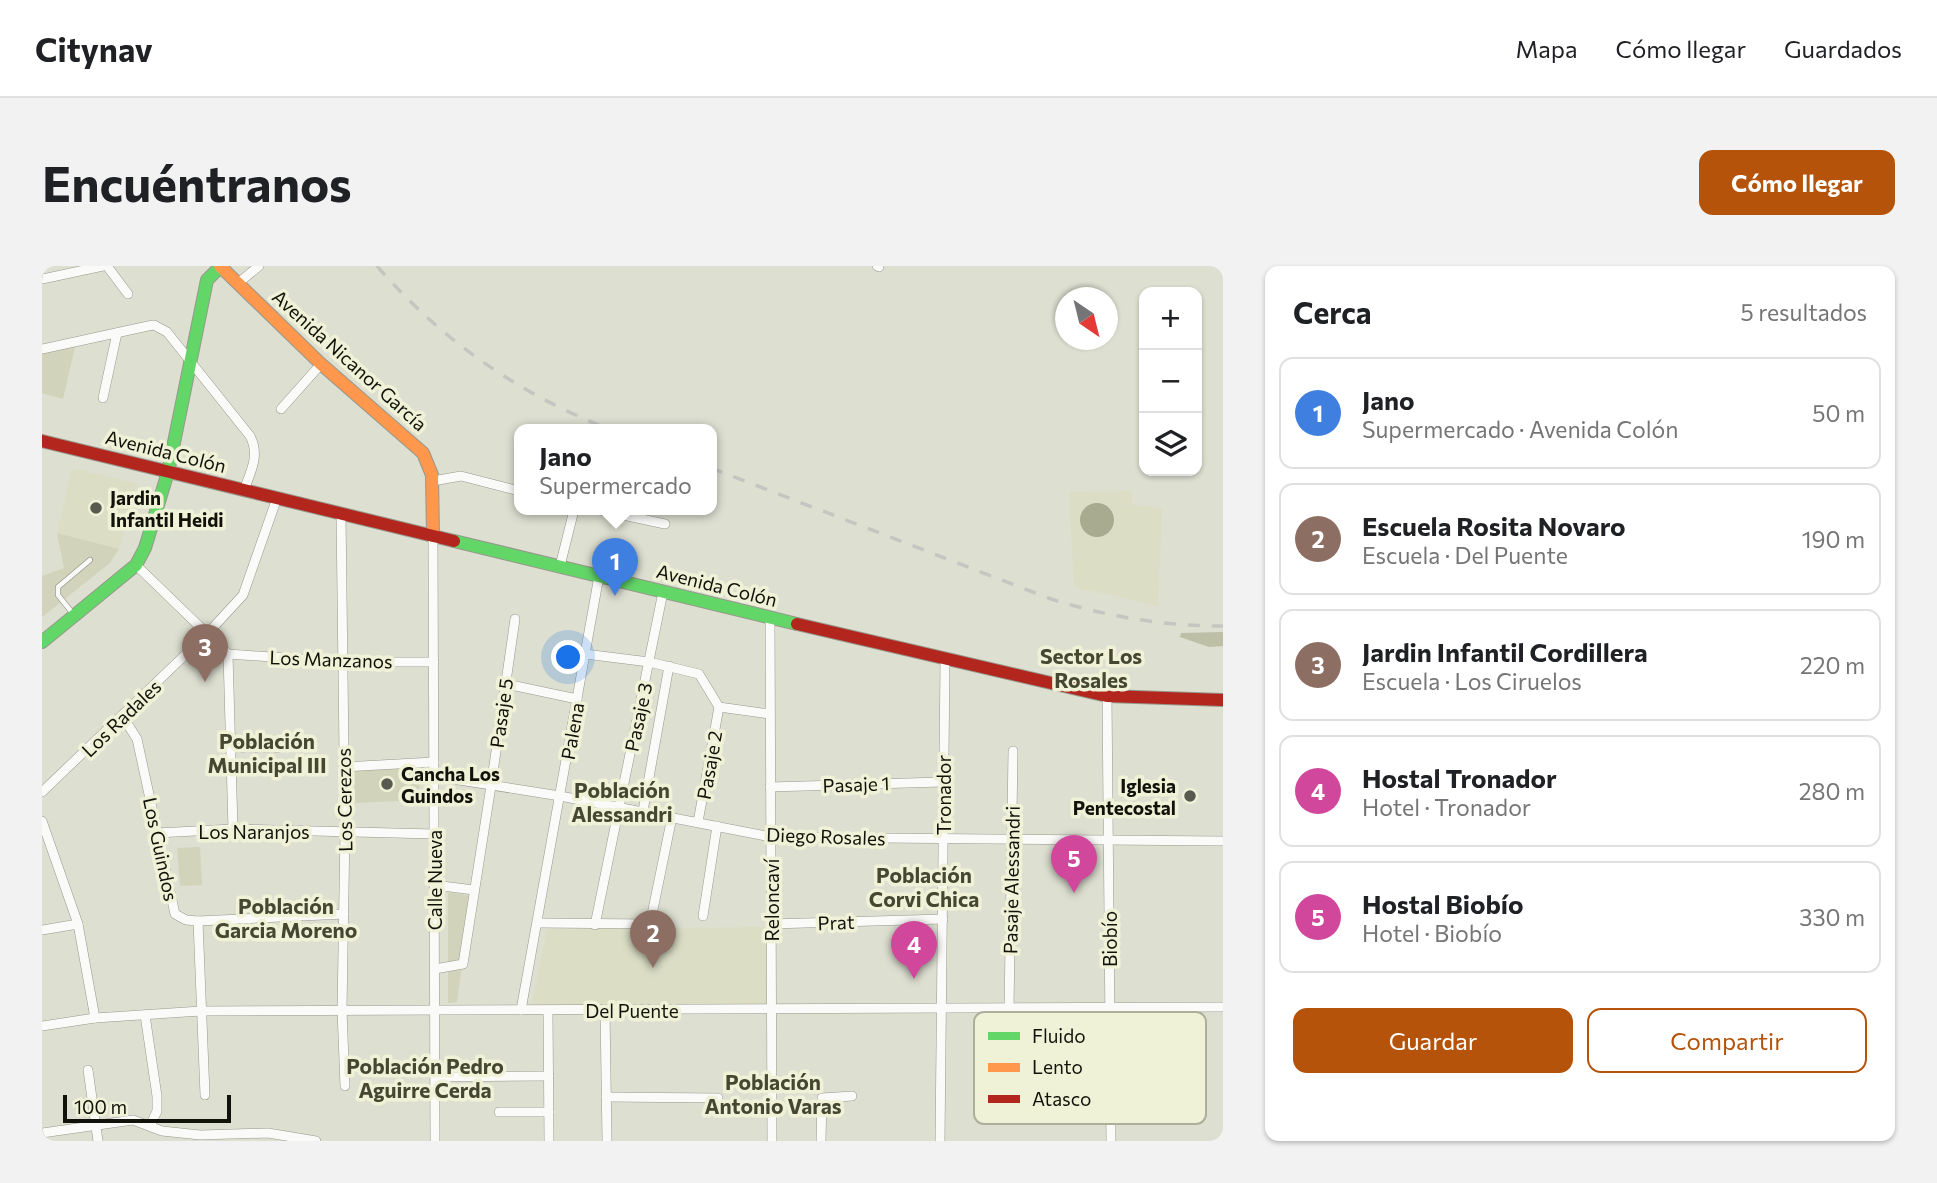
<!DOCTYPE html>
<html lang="es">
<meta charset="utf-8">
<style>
body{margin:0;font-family:Commissioner,sans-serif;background:#f2f2f2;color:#202124}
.controls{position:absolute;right:21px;top:21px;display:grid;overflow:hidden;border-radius:14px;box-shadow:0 2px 5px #0004}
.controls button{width:63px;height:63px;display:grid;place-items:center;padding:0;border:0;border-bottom:2px solid #e0e0e0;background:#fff;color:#202124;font:35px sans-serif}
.compass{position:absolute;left:1013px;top:21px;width:63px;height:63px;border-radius:50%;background:#fff;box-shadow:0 2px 5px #0004;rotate:145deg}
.scale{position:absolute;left:21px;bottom:18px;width:168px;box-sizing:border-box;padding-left:7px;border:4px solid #111209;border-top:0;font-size:19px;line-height:24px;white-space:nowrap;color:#111209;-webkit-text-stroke:5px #f0f2d8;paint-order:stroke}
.you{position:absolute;left:527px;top:392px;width:24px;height:24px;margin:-18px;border:5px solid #fff;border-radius:50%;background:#1a73e8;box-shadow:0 0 0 10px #1a73e833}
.badge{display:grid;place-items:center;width:46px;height:46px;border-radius:50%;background:#b45309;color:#fff;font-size:23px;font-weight:700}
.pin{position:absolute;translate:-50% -58px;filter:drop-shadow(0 2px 4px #0008)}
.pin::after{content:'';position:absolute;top:37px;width:24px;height:21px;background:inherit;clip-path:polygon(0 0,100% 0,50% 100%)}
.popup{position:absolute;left:472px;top:158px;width:203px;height:91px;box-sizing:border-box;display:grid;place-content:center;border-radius:14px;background:#fff;filter:drop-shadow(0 2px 5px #0005);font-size:23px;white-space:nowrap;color:#757577}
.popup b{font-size:26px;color:#202124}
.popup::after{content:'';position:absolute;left:50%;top:100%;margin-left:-14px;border:14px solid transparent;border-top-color:#fff}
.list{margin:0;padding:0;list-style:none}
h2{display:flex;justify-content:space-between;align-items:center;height:91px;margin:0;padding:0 28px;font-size:30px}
h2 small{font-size:23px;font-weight:400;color:#757577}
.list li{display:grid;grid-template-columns:46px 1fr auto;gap:21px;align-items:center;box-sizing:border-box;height:112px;margin:0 14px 14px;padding:0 14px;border:2px solid #e0e0e0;border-radius:14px}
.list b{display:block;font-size:26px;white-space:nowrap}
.list p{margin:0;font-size:23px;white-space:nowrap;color:#757577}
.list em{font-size:23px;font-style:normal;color:#757577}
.actions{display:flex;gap:14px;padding:21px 28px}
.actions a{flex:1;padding:16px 0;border:2px solid #b45309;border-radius:14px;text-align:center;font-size:24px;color:#b45309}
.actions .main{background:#b45309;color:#fff}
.icon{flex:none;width:38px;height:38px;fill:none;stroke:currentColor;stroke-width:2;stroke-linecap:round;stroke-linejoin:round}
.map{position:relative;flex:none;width:1181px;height:875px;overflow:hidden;border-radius:14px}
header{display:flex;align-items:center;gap:42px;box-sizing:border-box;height:98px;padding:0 35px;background:#fff;border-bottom:2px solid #e0e0e0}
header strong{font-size:33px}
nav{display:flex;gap:38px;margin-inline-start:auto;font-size:24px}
.intro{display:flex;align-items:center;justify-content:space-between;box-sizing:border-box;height:168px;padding:0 42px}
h1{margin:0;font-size:49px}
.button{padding:18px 32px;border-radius:14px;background:#b45309;color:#fff;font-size:24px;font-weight:700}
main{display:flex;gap:42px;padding:0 42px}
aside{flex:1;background:#fff;border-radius:14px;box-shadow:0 2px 5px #0004}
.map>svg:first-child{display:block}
.built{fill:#dbdec5}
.green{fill:#d1d4ba}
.forest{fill:#bdbfa6}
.water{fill:#a8ab8f}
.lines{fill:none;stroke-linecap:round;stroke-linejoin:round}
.lane-casing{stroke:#97988d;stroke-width:6}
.street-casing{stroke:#97988d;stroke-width:10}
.fast-casing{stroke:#97988d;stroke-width:14}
.slow-casing{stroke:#97988d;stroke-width:14}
.jam-casing{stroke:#97988d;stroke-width:14}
.lane{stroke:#fafaf8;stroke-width:4.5}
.street{stroke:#fafaf8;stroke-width:9}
.fast{stroke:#63d668;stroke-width:12}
.slow{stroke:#ff974d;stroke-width:12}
.jam{stroke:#b3261e;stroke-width:12}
.rail{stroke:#c4c6c1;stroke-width:3.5;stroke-dasharray:12 12;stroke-linecap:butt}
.poi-dot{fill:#585a4f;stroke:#f0f2d8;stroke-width:2.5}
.labels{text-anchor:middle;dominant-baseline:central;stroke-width:7;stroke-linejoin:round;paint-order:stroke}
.street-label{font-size:19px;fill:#111209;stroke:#f0f2d8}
.poi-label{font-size:19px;font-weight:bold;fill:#111209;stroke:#f0f2d8;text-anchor:start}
.neighbourhood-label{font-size:21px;font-weight:bold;fill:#464731;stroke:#f0f2d8}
.key{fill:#f0f2d8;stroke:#adaf9a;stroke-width:2}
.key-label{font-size:19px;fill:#111209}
</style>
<header>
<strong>Citynav</strong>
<nav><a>Mapa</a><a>Cómo llegar</a><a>Guardados</a></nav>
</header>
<div class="intro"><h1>Encuéntranos</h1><a class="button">Cómo llegar</a></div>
<main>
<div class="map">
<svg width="1181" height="875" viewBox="0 0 1181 875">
<rect width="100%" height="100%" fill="#dddfd1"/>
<g class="built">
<path d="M30,202L95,218L77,283L15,267Z"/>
<path d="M1090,225V239L1120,242L1116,340L1032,321L1027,226Z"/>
<path d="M724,661L725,743L489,741L505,663Z"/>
</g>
<g class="green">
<path d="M33,81L21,133L0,127V87Z"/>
<path d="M15,267L77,283L68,297L0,351V310L22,302Z"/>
<path d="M376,500L378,534L313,537L312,503Z"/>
<path d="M158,581L160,619L138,620L135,582Z"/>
<path d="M406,626L429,630L415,736L406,737Z"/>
</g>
<path class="forest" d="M1181,366V380L1167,381L1138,371L1139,367Z"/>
<circle class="water" cx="1055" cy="254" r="17"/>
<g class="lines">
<g class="lane-casing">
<path id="lane" d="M32,349L16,329V321L48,294"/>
</g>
<g class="street-casing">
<g id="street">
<path d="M65,0L86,28"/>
<path d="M835,0L837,1"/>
<path d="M0,13L61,0"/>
<path d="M195,18L217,0"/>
<path d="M0,83L106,60L112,59L125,66L208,170C218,189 209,205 202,224"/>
<path d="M61,132L75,67"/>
<path d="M239,143L279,98"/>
<path d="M391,215L419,210L477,225"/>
<path d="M558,244L623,258"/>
<path d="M299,248L303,565L300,744L303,820"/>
<path d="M391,270L393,875"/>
<path d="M94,299L186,388L191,563"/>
<path d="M518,300L532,244"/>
<path d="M728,351L730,875"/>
<path d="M186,388L301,396H392"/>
<path d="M543,388L607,396L657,408L677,441L728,448"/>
<path d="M464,418L535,433"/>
<path d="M1065,430L1069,875"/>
<path d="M81,451L95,473L133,648L144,654L156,655L163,829"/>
<path d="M189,482H236"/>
<path d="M301,501L392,496"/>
<path d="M392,510L518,530L729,571L1181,575"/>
<path d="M728,521L900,516"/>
<path d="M0,526L166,367L201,329L235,232"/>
<path d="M601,545L627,400"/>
<path d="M0,555L36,658L53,752"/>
<path d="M656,556L677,441"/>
<path d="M115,567L191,563L392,568"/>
<path d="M392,619L432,624"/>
<path d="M661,650L675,560"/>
<path d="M156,655L302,648"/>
<path d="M496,657L608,658L630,551"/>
<path d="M729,658L901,653"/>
<path d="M553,659L621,326"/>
<path d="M0,664L36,658"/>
<path d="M393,703L421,698L449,520L473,353"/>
<path d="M967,743L971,485"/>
<path d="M479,744L557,310"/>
<path d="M506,744L507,875"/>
<path d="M563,744L565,875"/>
<path d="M103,749L115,830V845L108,860"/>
<path d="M0,760L53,752L159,745L1181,741"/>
<path d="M46,804L56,875"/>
<path d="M393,811L507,810"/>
<path d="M564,831L676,832"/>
<path d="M457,846H507"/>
<path d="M0,867L91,854L120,865L158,869L226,867L274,875"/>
<path d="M779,875L780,832L810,830"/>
<path d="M898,875L903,394"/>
</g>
</g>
<g class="fast-casing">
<g id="fast">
<path d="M412,275L755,358"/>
<path d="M0,376L94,299L103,282L126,206L165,14L178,1"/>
</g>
</g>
<g class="slow-casing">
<path id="slow" d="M178,0L279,98L381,187L390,209L391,270"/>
</g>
<g class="jam-casing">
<g id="jam">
<path d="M0,175L412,275"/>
<path d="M755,358L1065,430L1181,434"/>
</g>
</g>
<use href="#lane" class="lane"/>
<use href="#street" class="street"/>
<use href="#fast" class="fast"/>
<use href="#slow" class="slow"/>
<use href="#jam" class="jam"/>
<g class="rail">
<path d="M335,0C400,75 477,128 569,164"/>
<path d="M669,202L1009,333C1066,351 1122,360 1181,360"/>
</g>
</g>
<g class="poi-dot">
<circle cx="54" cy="242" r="7"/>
<circle cx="345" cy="518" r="7"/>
<circle cx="1148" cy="530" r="7"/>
</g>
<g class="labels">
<g class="street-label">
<text transform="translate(308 94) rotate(42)">Avenida Nicanor García</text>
<text transform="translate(124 185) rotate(14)">Avenida Colón</text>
<text transform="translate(675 319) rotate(14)">Avenida Colón</text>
<text transform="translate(289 393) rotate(2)">Los Manzanos</text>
<text transform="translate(459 447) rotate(-82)">Pasaje 5</text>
<text transform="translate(596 451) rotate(-78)">Pasaje 3</text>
<text transform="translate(79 452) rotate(-44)">Los Radales</text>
<text transform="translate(530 465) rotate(-80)">Palena</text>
<text transform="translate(667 499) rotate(-80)">Pasaje 2</text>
<text transform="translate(814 518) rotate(-2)">Pasaje 1</text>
<text transform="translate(901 529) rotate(-90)">Tronador</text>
<text transform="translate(302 534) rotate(-91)">Los Cerezos</text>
<text x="212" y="565">Los Naranjos</text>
<text transform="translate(784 570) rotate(2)">Diego Rosales</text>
<text transform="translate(119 583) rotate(78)">Los Guindos</text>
<text transform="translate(392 614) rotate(-90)">Calle Nueva</text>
<text transform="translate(969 614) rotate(-89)">Pasaje Alessandri</text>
<text transform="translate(729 634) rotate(-90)">Reloncaví</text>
<text transform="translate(794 656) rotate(-2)">Prat</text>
<text transform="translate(1067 673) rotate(-90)">Biobío</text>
<text x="590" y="744">Del Puente</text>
</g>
<g class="poi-label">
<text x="68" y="231">Jardin<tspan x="68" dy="22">Infantil Heidi</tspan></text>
<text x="359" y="507">Cancha Los<tspan x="359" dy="22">Guindos</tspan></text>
<text x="1134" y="519" text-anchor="end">Iglesia<tspan x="1134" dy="22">Pentecostal</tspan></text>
</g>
<g class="neighbourhood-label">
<text x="1049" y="389">Sector Los<tspan x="1049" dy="24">Rosales</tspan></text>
<text x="225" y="474">Población<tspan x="225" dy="24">Municipal III</tspan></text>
<text x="580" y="523">Población<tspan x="580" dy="24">Alessandri</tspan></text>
<text x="882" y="608">Población<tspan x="882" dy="24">Corvi Chica</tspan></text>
<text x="244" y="639">Población<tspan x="244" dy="24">Garcia Moreno</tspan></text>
<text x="383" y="799">Población Pedro<tspan x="383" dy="24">Aguirre Cerda</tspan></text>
<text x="731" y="815">Población<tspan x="731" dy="24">Antonio Varas</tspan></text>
</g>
</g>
<rect x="932" y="746" width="232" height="112" rx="10" class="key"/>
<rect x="946" y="766" width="32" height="8" fill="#63d668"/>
<rect x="946" y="797" width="32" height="9" fill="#ff974d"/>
<rect x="946" y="829" width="32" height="8" fill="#b3261e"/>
<g class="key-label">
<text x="990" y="777">Fluido</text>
<text x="990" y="808">Lento</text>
<text x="990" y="840">Atasco</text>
</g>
</svg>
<div class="controls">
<button>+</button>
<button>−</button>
<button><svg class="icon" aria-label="layers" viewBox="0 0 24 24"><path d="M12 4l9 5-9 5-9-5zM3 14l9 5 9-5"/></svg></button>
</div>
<svg class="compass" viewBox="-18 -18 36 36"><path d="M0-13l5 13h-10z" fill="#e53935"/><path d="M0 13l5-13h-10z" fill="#757577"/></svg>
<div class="scale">100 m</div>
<div class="you"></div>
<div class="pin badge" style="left:573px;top:330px;background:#3f7fe0">1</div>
<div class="popup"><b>Jano</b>Supermercado</div>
<div class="pin badge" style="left:611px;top:702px;background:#8d6e63">2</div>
<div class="pin badge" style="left:163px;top:416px;background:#8d6e63">3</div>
<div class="pin badge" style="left:872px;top:713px;background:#d1479c">4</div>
<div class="pin badge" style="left:1032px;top:627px;background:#d1479c">5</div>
</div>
<aside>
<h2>Cerca<small>5 resultados</small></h2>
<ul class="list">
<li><span class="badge" style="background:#3f7fe0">1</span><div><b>Jano</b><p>Supermercado · Avenida Colón</p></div><em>50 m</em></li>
<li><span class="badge" style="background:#8d6e63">2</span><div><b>Escuela Rosita Novaro</b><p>Escuela · Del Puente</p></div><em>190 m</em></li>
<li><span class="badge" style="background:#8d6e63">3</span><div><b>Jardin Infantil Cordillera</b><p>Escuela · Los Ciruelos</p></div><em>220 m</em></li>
<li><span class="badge" style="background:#d1479c">4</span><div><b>Hostal Tronador</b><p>Hotel · Tronador</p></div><em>280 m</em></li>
<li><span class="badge" style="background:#d1479c">5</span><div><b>Hostal Biobío</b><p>Hotel · Biobío</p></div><em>330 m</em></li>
</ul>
<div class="actions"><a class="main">Guardar</a><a>Compartir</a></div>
</aside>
</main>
